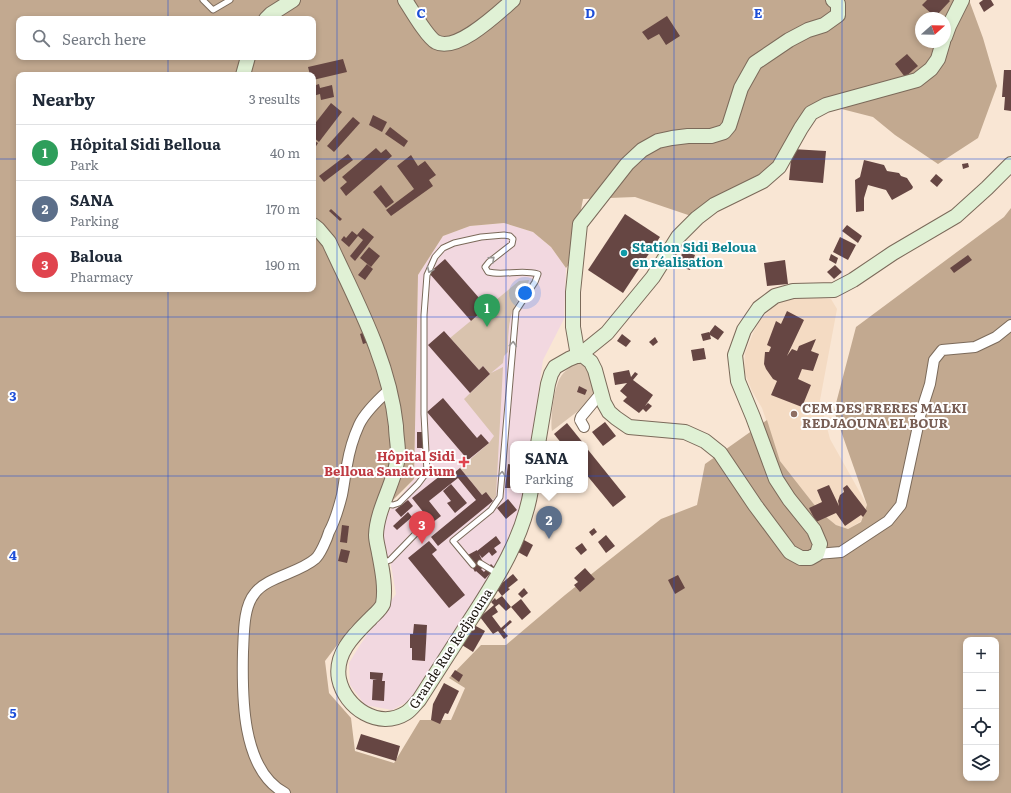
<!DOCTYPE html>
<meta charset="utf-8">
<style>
body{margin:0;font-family:Literata,serif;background:#f6f6f7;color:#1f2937}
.controls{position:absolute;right:12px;bottom:12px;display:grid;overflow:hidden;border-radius:8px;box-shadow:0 2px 6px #0003}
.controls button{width:36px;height:36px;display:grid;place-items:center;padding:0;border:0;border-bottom:1px solid #e0e1e3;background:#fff;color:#1f2937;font:20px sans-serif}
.compass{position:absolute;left:915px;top:12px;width:36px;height:36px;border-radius:50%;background:#fff;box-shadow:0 2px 6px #0003;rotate:70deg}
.you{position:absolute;left:525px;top:293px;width:14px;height:14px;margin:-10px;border:3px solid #fff;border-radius:50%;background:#1a73e8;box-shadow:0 0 0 6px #1a73e833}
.badge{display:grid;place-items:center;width:26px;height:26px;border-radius:50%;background:#db2777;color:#fff;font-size:13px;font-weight:700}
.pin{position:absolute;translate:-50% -33px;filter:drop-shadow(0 1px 2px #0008)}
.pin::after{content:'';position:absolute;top:21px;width:14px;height:12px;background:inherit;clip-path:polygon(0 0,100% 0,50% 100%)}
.popup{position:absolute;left:510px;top:441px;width:78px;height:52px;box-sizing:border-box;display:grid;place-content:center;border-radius:8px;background:#fff;filter:drop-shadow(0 1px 3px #0005);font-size:13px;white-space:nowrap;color:#747a83}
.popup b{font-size:15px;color:#1f2937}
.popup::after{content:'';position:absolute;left:50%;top:100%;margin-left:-8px;border:8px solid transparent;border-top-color:#fff}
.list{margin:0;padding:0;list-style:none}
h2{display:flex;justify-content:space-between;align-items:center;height:52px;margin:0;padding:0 16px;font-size:17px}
h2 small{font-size:13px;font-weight:400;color:#747a83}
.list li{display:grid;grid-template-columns:26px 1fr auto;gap:12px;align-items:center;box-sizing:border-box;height:56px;padding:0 16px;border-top:1px solid #e0e1e3}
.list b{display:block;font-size:15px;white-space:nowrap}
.list p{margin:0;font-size:13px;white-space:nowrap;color:#747a83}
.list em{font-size:13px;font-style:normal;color:#747a83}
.icon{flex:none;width:22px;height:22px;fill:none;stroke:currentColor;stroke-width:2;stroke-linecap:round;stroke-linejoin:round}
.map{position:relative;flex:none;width:1011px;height:793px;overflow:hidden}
.search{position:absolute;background:#fff;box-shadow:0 2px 6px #0003;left:16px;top:16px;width:300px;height:44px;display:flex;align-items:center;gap:10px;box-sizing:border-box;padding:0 14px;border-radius:8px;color:#747a83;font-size:15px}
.panel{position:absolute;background:#fff;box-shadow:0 2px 6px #0003;left:16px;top:72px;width:300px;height:220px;border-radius:8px}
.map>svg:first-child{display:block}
.built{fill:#f4dbc3}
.medical{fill:#f2d8e0}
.green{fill:#d9c3ae}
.forest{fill:#c2a990;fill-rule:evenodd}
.building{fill:#664643}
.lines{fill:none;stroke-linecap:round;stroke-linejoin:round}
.lane-casing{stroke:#7b6a5a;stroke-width:7}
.street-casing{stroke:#7b6a5a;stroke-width:12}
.secondary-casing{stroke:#7b6a5a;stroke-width:16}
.lane{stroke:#fff;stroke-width:5}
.street{stroke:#fff;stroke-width:10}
.secondary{stroke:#e0f1d5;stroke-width:14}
.oneway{stroke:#989693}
.grid{fill:none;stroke:#1d4ed8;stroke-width:1;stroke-opacity:0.55}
.culture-dot{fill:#0f9aa8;stroke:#fff;stroke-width:1.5}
.education-dot{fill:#8d6e63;stroke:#fff;stroke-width:1.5}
.health-dot{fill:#e0444e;stroke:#fff;stroke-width:1.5}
.labels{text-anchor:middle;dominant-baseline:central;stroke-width:4;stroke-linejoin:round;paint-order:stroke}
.culture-label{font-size:13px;font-weight:bold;fill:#0d838f;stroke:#fff;text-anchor:start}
.education-label{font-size:13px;font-weight:bold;fill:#785e54;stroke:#fff;text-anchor:start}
.health-label{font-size:13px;font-weight:bold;fill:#be3a42;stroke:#fff;text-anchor:end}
.street-label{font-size:13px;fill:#1b150e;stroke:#fff}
.grid-label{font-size:13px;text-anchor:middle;font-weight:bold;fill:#1d4ed8;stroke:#fff;stroke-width:4;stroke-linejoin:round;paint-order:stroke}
</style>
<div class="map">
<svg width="1011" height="793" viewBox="0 0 1011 793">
<rect width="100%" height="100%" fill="#f9e6d4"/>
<path class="built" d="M800,296L831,299L837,309L820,400L830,439L867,505L861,521L848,529L836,525L820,512L780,461L762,408L752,391L744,371L745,353L754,331L761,319L776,304Z"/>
<path class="medical" d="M504,223L533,232L551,247L566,268L564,319L543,360L531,444H513V490H523L517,528L493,571L409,701L392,710L365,705L350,685L349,663L360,645L396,594L390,560L384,556L381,535L384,518L414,479L418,275L443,236L470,226Z"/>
<g class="green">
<path d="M529,280C527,291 518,298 514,308C508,321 508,337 508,352L504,356L503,363L491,373L503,367L496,496L493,500L486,493L482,495L460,468L489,443L494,436L464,399L490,374L483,366L479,370L450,338L519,281Z"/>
<path d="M577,363C590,365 593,382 597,393L582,408L552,431C550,420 554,388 560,378C564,371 570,367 577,363Z"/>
</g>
<path class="forest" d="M0,0H969L983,38L997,86L978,138L938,164L895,135L873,117L826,105L779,167L697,218L635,197L583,199L571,262L566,268L551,247L533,232L504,223L470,226L443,236L418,275L414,479L371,522L379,604L351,627L325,661L329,693L351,718L355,751L394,763L420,720H451L465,688L449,678L481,645H506L565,595L661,519L697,505L705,464L767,420L780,461L820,512L836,525L848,529L861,522L867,505L834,411L856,327L1004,217L1011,208V793H0ZM921,18H945V42H921ZM19,19H313V57H19ZM19,75H313V289H19ZM966,640H996V778H966Z"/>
<g class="building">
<path d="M927,0H949L950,1L935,17L922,5Z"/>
<path d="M983,0H991L994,5L984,12L979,3Z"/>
<path d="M667,16L680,36L666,45L659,34L648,40L642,32Z"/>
<path d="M907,54L918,66L905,77L895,64Z"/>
<path d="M343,59L347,72L313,80V75H310L308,67Z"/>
<path d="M1004,70H1011V111L1004,110L1005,97H1002Z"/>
<path d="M319,84L320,88L332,85L334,97L321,100L320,94L313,96V86Z"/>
<path d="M331,103L342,112L319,142L313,137V126Z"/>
<path d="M373,115L387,122L382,132L369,125Z"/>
<path d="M353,117L360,123L334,152L327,146Z"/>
<path d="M390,127L408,141L404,147L385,134Z"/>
<path d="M313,140L318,143L313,151Z"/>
<path d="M376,148L381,153L386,149L392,156L346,196L340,188L347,182L342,177Z"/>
<path d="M792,149L826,151L823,183L789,180Z"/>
<path d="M348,154L353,160L324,182L319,176Z"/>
<path d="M411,155L418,166L425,161L436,175L429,180L433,186L391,216L386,210L414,189L397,166Z"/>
<path d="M864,160L884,165L887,171L899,173L901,176L907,178L913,187L912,189L892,200L886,190L868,185L864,198V211L856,212L855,180L860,177Z"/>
<path d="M968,163L969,167L963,169L962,164Z"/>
<path d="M936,174L943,180L937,187L930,181Z"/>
<path d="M381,185L394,202L386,208L373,192Z"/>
<path d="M331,209L342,219L340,221L329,211Z"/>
<path d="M625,214L660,237L623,293L588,270Z"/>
<path d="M847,225L862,236L858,243L842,231Z"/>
<path d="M363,228L374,237L355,261L350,256L363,240L358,236L349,247L341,240L344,236L346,238L352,231L357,235Z"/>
<path d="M840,237L856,245L848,260L833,252Z"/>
<path d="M369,247L380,256L371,267L360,258Z"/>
<path d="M683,251L695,255L690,270L677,266Z"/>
<path d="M831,254L838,258L836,264L829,260Z"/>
<path d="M968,255L972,260L954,273L950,268Z"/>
<path d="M445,259L480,299L484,295L491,303L471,321L429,273Z"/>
<path d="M785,260L788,284L767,286L764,263Z"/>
<path d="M367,264L373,269L365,280L358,275Z"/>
<path d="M835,265L842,272L834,279L827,272Z"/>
<path d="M787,311L804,320L787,356L792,349L797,351L799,346L816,339L811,351L819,354L813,371L802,369L798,379L811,385L802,407L771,395L777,381L773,379L766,369L764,364L765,352H769L771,347L767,345L776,321L781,324Z"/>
<path d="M715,325L724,332L718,340L710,335L711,339L703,341L701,334L709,332V333Z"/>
<path d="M444,331L479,370L483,366L490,374L470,393L428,345Z"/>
<path d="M365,332L369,342L363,344L360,334Z"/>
<path d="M622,334L631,341L626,347L617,341Z"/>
<path d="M655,337L658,342L653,346L649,342Z"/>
<path d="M704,348L706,359L693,361L691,350Z"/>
<path d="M629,370L631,377L635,372L638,374L633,380L653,395L645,406L648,403L652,406L646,412L643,409L639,413L623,401L627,397L620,391L627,383L615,385L613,373Z"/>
<path d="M579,386L587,390L585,395L577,392Z"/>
<path d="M443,398L477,438L481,434L489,443L468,460L427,412Z"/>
<path d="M605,422L616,436L603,446L592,432Z"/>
<path d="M567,423L584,444H562L554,434Z"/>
<rect x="417" y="432" width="7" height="16"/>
<path d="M585,446L626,497L613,507L585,473Z"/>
<path d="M439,451V454L449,453V460H431L430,452Z"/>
<path d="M508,464L513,465V488H505Z"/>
<path d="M450,468L454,473L460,468L482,495L486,492L493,501L438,546L431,537L476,500L458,478L429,501L441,516L432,523L412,498Z"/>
<path d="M451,484L467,503L455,513L447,503L451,501L443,491Z"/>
<path d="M829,485L839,506L838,501L840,495L844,492L843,488L847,485L867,511L863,517L861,515L845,526L836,513L816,522L809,508L822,502L817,490Z"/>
<path d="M508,499L517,510L506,519L497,508Z"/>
<path d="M408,500L413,506L401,517L395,510Z"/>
<path d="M408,512L412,517L397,530L393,526Z"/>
<path d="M342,525L349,526L347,543L340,542Z"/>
<path d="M594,528L597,532L592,536L589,532Z"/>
<path d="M606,535L615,546L606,553L598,542Z"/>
<path d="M496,536L501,543L494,548L497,552L492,556L489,552L482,558L479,554L485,566L481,569L484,572L491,564L495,568L485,579L476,571L475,572L466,556L477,550V551Z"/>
<path d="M524,540L533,545L527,557L518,552Z"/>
<path d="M429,541L437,550L432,554L465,595L449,608L408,558Z"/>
<path d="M582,543L587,550L581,555L575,548Z"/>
<path d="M341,549L350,551L347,563L338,561Z"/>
<path d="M585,568L595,579L580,592L574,585L578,582L574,578Z"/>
<path d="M513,574L518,580L508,588L510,589L502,596L496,588Z"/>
<path d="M678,575L685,588L675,594L668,580Z"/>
<path d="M524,588L528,593L522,598L518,594Z"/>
<path d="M502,596L511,607L506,611L499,604L495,607L498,612L492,616L501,628L510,620L512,622L503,630L508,636L504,639L498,631L493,634L480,617L494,605L491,602L495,598L496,600Z"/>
<path d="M521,599L531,612L522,620L511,607Z"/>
<path d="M414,624L427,625L425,661L412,660V648H410V634H413Z"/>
<path d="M474,625L485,631L473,652L462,645Z"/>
<path d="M455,670L463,675L459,682L451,676Z"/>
<path d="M370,672L383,673L382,681H385L384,701L372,700L373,680H377L370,679Z"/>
<path d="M444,683L459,691L448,714L445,713L440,724L431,720L433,704Z"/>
<path d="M361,734L400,746L396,761L356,749Z"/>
</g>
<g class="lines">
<g class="lane-casing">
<g id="lane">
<path d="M203,0L213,10L230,0"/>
<path d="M385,504L393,505L399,503L418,484L427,472L424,414V315L427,275L435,257L443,248L454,243L481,237L504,235L510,236L513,239L512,244L489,262L485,267L488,272C504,276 521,269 538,274L535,282L516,311L500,497L491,510L453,541L473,565"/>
<path d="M382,563L390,560L424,525"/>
<path d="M480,563L493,571L497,574"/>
</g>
</g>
<g class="street-casing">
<g id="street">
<path d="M584,427L580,420L581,417L601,393"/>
<path d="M817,554L841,552L888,521L901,505L921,412L930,384L934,360L942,350L975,347L996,337L1011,325"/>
<path d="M285,793C241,770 242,694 243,652C244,634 243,607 255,593C267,577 299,573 315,559C320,555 327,539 329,532C335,521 339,507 342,495C344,485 345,475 347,465C349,453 354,436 359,425C365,412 379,399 389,390"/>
</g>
</g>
<g class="secondary-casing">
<g id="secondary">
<path d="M405,0C411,9 427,37 436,42C457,53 498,13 513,0"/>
<path d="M266,19L271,14L293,0"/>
<path d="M945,37L949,26L962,0"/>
<path d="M243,75L248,57"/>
<path d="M313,225L318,229L329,242C356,301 389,360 396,426C396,435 398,444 398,453C397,480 377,507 376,535C376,541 378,547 379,553C382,569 386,588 383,604C381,609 375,614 371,618C355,634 334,653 339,679C345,708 379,730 406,713C411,710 415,704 419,700C435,675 451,650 467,625C494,583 523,540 531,490"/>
<path d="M581,354L591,362L595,370L604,403L609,412L616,418L629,427L685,432L705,441L720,453L755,505L790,552L801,558H810L817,554L820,544L814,530L789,499L776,479L753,417L738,381L735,355L744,330L759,308L775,296L793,291L834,290L853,280L893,253L956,216L987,188L1011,164"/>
<path d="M578,356L573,327V292L580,224L627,164L642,150L658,141L672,138L688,136H711L724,132L729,126L741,88L755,63L789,40L808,30L824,25L838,15V4L833,0"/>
<path d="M538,444L548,384L551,374L555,367L569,359L581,354L607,333L653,277L678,237L697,218L714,205L763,181L779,167L801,128L811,113L826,105L917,80L931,69L938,59L943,42"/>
</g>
</g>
<use href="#lane" class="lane"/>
<use href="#street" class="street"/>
<use href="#secondary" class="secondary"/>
</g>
<defs><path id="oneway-chevron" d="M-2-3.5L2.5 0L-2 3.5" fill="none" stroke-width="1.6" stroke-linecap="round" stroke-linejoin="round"/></defs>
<g class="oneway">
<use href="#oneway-chevron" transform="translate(492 259) rotate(-42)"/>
<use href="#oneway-chevron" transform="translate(430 270) rotate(114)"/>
<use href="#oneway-chevron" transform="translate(513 344) rotate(-85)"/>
<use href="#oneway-chevron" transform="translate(502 474) rotate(-85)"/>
</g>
<path class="grid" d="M168,0V19M337,0V793M506,0V793M674,0V793M842,0V793M168,57V75M0,159H19M313,159H1011M168,289V793M0,317H1011M0,476H1011M0,634H1011"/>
<circle class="culture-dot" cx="624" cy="253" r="4"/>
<circle class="education-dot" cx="794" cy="414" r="4"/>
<path class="health-dot" d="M462 456h4v4h4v4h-4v4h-4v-4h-4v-4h4z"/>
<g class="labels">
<g class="culture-label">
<text x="632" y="246">Station Sidi Beloua<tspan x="632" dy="15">en réalisation</tspan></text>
</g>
<g class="education-label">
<text x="802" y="407">CEM DES FRERES MALKI<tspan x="802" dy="15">REDJAOUNA EL BOUR</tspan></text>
</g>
<g class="health-label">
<text x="455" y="455">Hôpital Sidi<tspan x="455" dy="15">Belloua Sanatorium</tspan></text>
</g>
<g class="street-label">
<text transform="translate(450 648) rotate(-57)">Grande Rue Redjaouna</text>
</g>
</g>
<g class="grid-label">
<text x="421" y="18">C</text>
<text x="590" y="18">D</text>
<text x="758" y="18">E</text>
<text x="13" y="401">3</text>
<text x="13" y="560">4</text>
<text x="13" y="718">5</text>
</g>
</svg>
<div class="controls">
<button>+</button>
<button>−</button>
<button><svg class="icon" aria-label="locate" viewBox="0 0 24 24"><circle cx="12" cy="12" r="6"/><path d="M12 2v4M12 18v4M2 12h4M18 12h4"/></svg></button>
<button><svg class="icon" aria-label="layers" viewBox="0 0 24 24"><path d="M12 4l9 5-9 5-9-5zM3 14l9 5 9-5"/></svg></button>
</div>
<svg class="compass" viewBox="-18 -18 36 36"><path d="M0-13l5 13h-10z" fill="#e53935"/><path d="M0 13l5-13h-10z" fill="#747a83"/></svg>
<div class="you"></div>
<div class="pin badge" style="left:487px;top:327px;background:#2e9e5b">1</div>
<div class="pin badge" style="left:549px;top:539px;background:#5c6f8a">2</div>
<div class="popup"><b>SANA</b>Parking</div>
<div class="pin badge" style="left:422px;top:544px;background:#e0444e">3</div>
<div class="search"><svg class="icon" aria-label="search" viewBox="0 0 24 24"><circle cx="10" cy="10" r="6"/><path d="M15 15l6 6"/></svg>Search here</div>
<section class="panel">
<h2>Nearby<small>3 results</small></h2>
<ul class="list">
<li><span class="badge" style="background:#2e9e5b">1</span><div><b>Hôpital Sidi Belloua</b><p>Park</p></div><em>40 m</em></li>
<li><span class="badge" style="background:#5c6f8a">2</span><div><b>SANA</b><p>Parking</p></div><em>170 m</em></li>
<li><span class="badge" style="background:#e0444e">3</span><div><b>Baloua</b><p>Pharmacy</p></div><em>190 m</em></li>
</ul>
</section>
</div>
